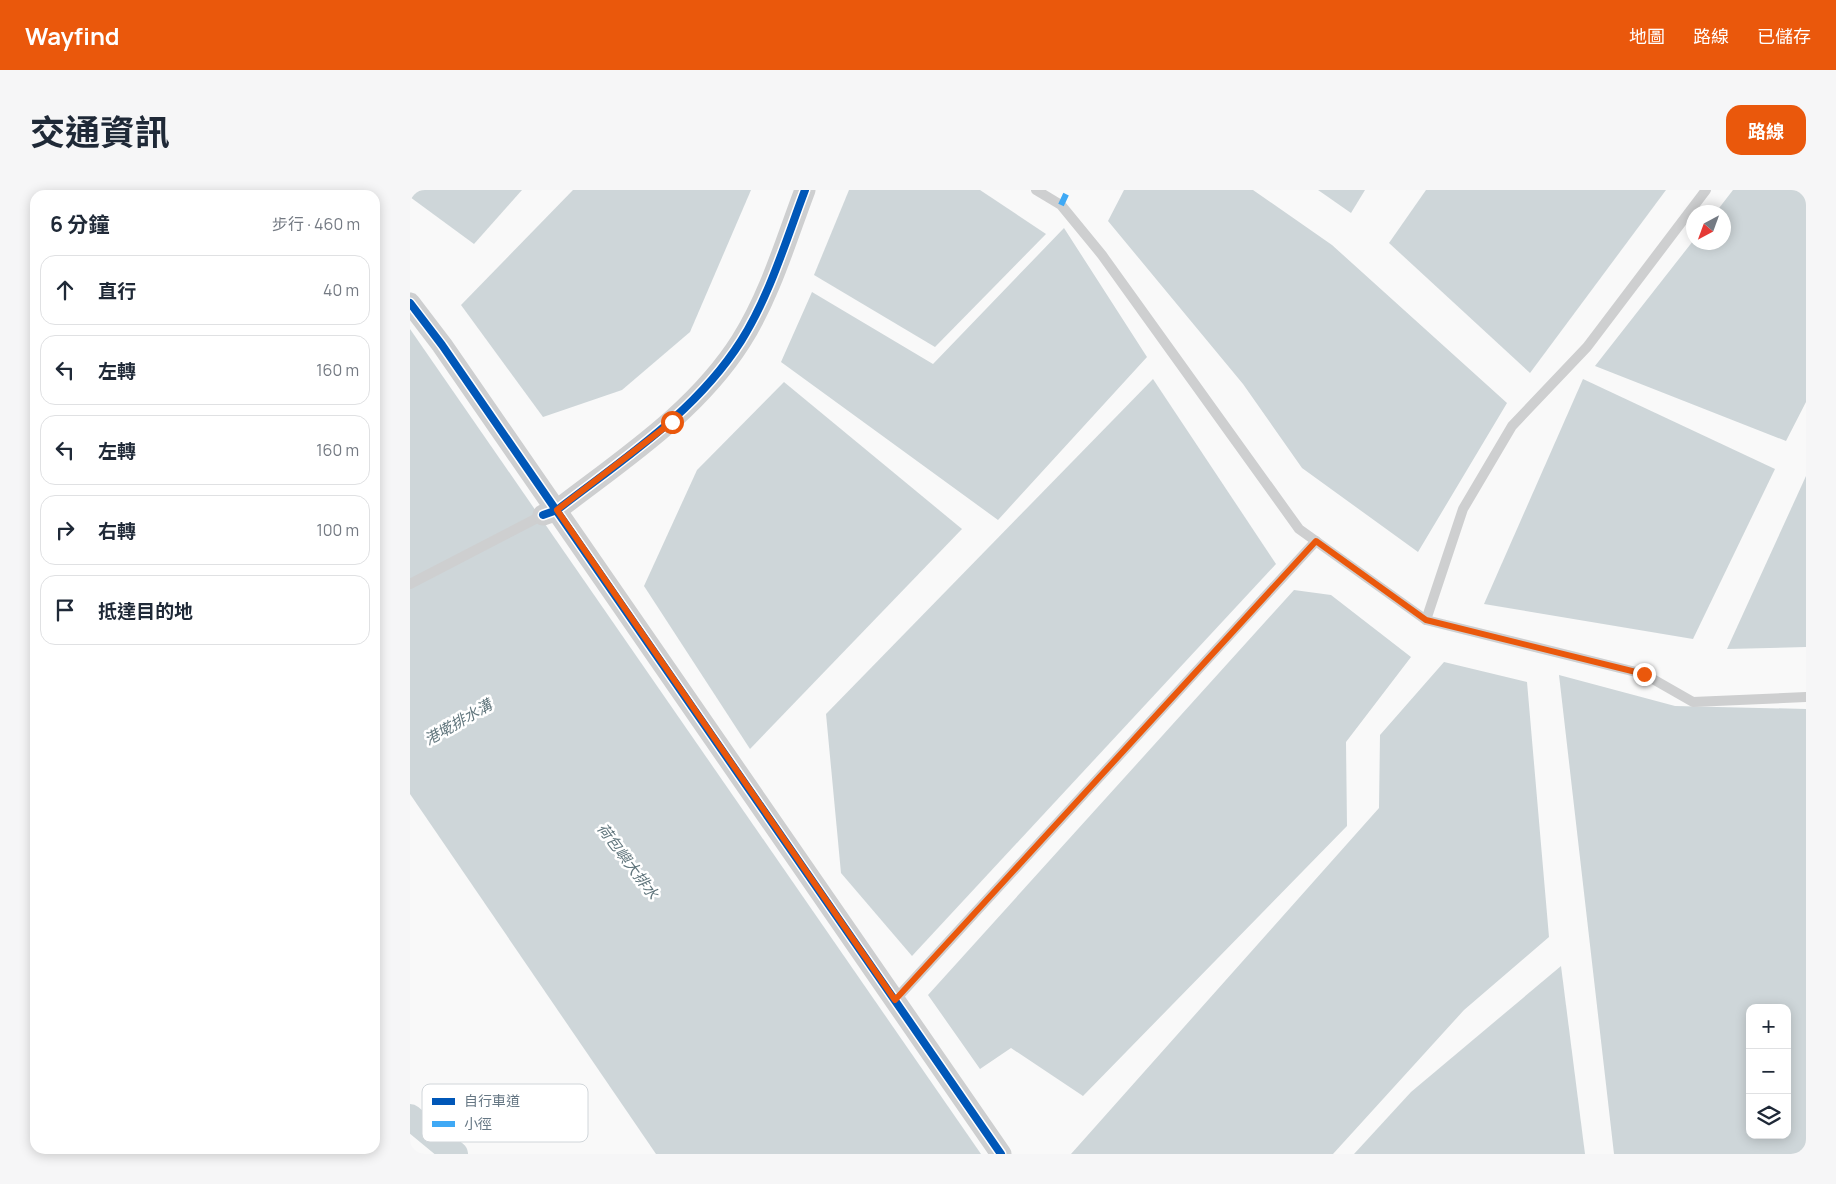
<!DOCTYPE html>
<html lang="zh-TW">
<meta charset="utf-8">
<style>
body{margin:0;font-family:Manrope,"Noto Sans TC",sans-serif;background:#f6f6f7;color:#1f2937}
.controls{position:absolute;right:15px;bottom:15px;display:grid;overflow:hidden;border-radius:10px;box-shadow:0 2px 12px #0003}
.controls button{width:45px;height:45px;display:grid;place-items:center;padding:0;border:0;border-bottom:1px solid #e0e1e3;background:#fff;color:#1f2937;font:25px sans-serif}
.compass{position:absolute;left:1276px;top:15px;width:45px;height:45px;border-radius:50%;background:#fff;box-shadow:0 2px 12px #0003;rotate:221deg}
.stop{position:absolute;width:15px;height:15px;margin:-11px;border:4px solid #ea580c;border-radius:50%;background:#fff}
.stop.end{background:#ea580c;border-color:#fff;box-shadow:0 1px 5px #0008}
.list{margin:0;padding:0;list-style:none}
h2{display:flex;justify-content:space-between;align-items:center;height:65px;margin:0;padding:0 20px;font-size:21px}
h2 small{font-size:16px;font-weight:400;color:#747a83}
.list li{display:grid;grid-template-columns:32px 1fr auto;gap:15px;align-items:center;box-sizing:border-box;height:70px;margin:0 10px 10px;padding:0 10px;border:1px solid #e0e1e3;border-radius:15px}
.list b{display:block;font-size:19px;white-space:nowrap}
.list em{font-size:16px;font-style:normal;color:#747a83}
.icon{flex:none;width:28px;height:28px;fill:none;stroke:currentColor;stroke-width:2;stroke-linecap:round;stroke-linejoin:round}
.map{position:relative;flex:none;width:1396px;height:964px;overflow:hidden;border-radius:15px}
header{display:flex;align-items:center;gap:30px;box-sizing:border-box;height:70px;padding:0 25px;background:#ea580c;color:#fff}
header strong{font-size:24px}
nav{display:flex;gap:28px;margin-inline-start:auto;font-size:18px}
.intro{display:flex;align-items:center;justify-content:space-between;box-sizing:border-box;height:120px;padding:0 30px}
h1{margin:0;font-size:35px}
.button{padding:12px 22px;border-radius:15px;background:#ea580c;color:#fff;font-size:18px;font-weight:700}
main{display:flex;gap:30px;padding:0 30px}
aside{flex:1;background:#fff;border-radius:15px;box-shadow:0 2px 12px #0003}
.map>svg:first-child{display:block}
.water{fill:#ced6d9;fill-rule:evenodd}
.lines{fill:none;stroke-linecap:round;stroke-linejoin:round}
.canal{stroke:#ced6d9;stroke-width:26}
.lane{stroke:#cecfd0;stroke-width:10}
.street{stroke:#cecfd0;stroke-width:21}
.quiet{stroke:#3fa9f5;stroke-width:6;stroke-dasharray:12 6;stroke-linecap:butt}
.cycleway-casing{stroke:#fff;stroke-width:11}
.cycleway{stroke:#0057b8;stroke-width:8}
.route{stroke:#ea580c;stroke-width:6}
.labels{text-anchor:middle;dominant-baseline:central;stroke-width:5;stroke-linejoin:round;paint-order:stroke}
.water-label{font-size:15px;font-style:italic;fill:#60757c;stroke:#fff}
.key{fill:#fff;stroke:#d1d6da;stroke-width:1}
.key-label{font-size:14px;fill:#657683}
</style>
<header>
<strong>Wayfind</strong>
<nav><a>地圖</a><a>路線</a><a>已儲存</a></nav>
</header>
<div class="intro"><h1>交通資訊</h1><a class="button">路線</a></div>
<main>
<aside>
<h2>6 分鐘<small>步行 · 460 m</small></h2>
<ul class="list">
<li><svg class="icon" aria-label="ahead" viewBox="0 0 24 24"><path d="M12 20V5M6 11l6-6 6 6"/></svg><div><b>直行</b></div><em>40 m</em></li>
<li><svg class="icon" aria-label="left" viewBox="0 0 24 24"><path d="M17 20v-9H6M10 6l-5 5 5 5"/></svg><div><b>左轉</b></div><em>160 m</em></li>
<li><svg class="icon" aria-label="left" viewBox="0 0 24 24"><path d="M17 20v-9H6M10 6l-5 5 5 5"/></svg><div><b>左轉</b></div><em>160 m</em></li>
<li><svg class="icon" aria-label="right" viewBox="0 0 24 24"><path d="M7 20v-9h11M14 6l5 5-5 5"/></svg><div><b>右轉</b></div><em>100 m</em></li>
<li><svg class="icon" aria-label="arrive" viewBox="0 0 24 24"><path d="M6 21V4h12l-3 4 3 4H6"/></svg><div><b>抵達目的地</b></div></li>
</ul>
</aside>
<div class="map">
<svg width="1396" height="964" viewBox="0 0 1396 964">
<rect width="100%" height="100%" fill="#f9f9f9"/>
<g class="water">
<path d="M0,0H112L64,54L0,7Z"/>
<path d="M163,0H341L280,142L212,200L133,227L51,115Z"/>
<path d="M439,0H570L636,44L525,157L404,85Z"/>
<path d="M714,0H843L922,55L1097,213L1008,362L892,278L833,194L698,31Z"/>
<path d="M908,0H955L941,23Z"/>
<path d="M1016,0H1256L1120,183L979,53Z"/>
<path d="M1323,0H1396V212L1376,251L1185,176L1283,51L1284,52H1314V22H1306Z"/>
<path d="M654,38L737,167L588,330L371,172L402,102L523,174Z"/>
<path d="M0,139L571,964H246L0,604Z"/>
<path d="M743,189L866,374L502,766L431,683L416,524Z"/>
<path d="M1173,189L1365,279L1283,449L1074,414Z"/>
<path d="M374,192L552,339L340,559L234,396L287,280Z"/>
<path d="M1396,286V457L1317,459Z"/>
<path d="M884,400L921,405L1001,467L936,552L937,636L673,906L601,858L570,879L518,805Z"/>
<path d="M1034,472L1117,492L1139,747L1054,820L923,964H661L969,618L970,545Z"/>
<path d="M1149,485L1265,516L1396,519V964H1204ZM1340,818H1377V945H1340Z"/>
<path d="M1151,776L1175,964H944L1001,902Z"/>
</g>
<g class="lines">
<path class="canal" d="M0,927L45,964"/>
<g class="lane">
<path d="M626,0L651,15L692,65L889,339L1016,430L1234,484L1283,512L1396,507"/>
<path d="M0,394L133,325"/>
<path d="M1016,430L1053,319L1102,236L1177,157L1296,0"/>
<path d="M485,810L906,351"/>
</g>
<g class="street">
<path d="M0,113L32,155L591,964"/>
<path d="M133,325L147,320C213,269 286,222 331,151C360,105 376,50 395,0"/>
</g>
<path class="quiet" d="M651,15L658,0"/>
<g class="cycleway-casing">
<g id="cycleway">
<path d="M0,113L32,155L591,964"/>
<path d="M133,325L147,320C213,269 286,222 331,151C360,105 376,50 395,0"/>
</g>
</g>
<use href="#cycleway" class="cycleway"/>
</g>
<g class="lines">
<path class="route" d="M262,232L147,320L485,810L906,351L1016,430L1234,484"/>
</g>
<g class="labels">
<g class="water-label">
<text transform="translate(48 532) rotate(-30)">港墘排水溝</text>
<text transform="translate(218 671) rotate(53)">荷包嶼大排水</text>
</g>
</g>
<rect x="12" y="894" width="166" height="58" rx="8" class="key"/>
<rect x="22" y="908" width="23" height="7" fill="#0057b8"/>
<rect x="22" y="931" width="23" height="6" fill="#3fa9f5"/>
<g class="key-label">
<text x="54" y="916">自行車道</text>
<text x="54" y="939">小徑</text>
</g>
</svg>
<div class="controls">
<button>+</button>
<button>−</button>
<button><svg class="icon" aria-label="layers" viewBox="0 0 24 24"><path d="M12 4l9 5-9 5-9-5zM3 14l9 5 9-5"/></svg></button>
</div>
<svg class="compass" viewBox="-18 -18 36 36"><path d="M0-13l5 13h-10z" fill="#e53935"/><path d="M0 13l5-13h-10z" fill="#747a83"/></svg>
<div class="stop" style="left:262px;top:232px"></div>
<div class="stop end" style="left:1234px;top:484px"></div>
</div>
</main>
